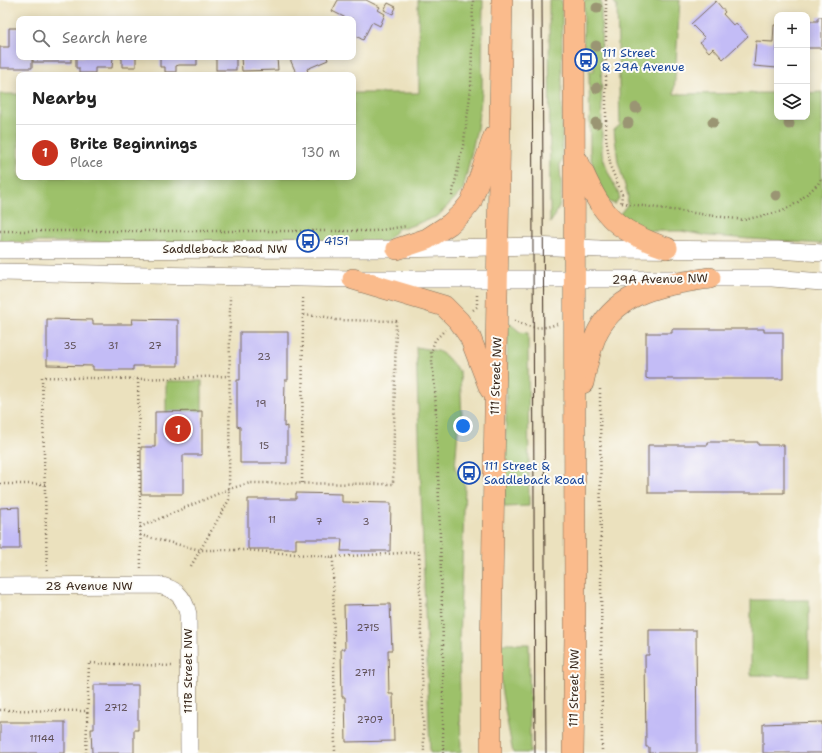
<!DOCTYPE html>
<meta charset="utf-8">
<style>
body{margin:0;font-family:"Shantell Sans",sans-serif;background:#f2f2f2;color:#222}
.controls{position:absolute;right:12px;top:12px;display:grid;overflow:hidden;border-radius:8px;box-shadow:0 2px 10px #0003}
.controls button{width:36px;height:36px;display:grid;place-items:center;padding:0;border:0;border-bottom:1px solid #e0e0e0;background:#fff;color:#222;font:20px sans-serif}
.you{position:absolute;left:463px;top:426px;width:14px;height:14px;margin:-10px;border:3px solid #fff;border-radius:50%;background:#1a73e8;box-shadow:0 0 0 6px #1a73e833}
.badge{display:grid;place-items:center;width:26px;height:26px;border-radius:50%;background:#c8321e;color:#fff;font-size:13px;font-weight:700}
.pin{position:absolute;translate:-50% -50%;border:2px solid #fff;box-shadow:0 1px 4px #0006}
.list{margin:0;padding:0;list-style:none}
h2{display:flex;justify-content:space-between;align-items:center;height:52px;margin:0;padding:0 16px;font-size:17px}
h2 small{font-size:13px;font-weight:400;color:#767676}
.list li{display:grid;grid-template-columns:26px 1fr auto;gap:12px;align-items:center;box-sizing:border-box;height:56px;padding:0 16px;border-top:1px solid #e0e0e0}
.list b{display:block;font-size:15px;white-space:nowrap}
.list p{margin:0;font-size:13px;white-space:nowrap;color:#767676}
.list em{font-size:13px;font-style:normal;color:#767676}
.icon{flex:none;width:22px;height:22px;fill:none;stroke:currentColor;stroke-width:2;stroke-linecap:round;stroke-linejoin:round}
.map{position:relative;flex:none;width:822px;height:753px;overflow:hidden}
.search{position:absolute;background:#fff;box-shadow:0 2px 10px #0003;left:16px;top:16px;width:340px;height:44px;display:flex;align-items:center;gap:10px;box-sizing:border-box;padding:0 14px;border-radius:8px;color:#767676;font-size:15px}
.panel{position:absolute;background:#fff;box-shadow:0 2px 10px #0003;left:16px;top:72px;width:340px;height:108px;border-radius:8px}
.map>svg:first-child{display:block}
.green{fill:#9dc16b;stroke:#6c7644}
.building{fill:#c3bcf6}
.lines{fill:none;stroke-linecap:round;stroke-linejoin:round}
.minor-casing{stroke:#796a56;stroke-width:18}
.major-casing{stroke:#796a56;stroke-width:22}
.path{stroke:#796a56;stroke-width:2.5;stroke-dasharray:1 3;stroke-linecap:butt}
.minor{stroke:#fff;stroke-width:17}
.major{stroke:#fabb8c;stroke-width:21}
.tram{stroke:#3b2a1e;stroke-width:1}
.tree{fill:#9a9573}
.labels{text-anchor:middle;dominant-baseline:central;stroke-width:4;stroke-linejoin:round;paint-order:stroke}
.number-label{font-size:10px;fill:#5d4e54}
.transit-label{font-size:12px;fill:#164399;stroke:#fdfcf7;text-anchor:start}
.street-label{font-size:12px;fill:#3b2a1e;stroke:#fdfcf7}
</style>
<div class="map">
<svg width="822" height="753" viewBox="0 0 822 753">
<rect width="100%" height="100%" fill="#fdfcf7"/>
<filter id="ink" filterUnits="userSpaceOnUse"><feTurbulence type="fractalNoise" baseFrequency=".025" numOctaves="2"/><feDisplacementMap in="SourceGraphic" scale="8" xChannelSelector="R" yChannelSelector="G"/><feConvolveMatrix kernelMatrix="1 2 1 2 8 2 1 2 1" color-interpolation-filters="sRGB"/></filter>
<filter id="wash" filterUnits="userSpaceOnUse"><feTurbulence type="fractalNoise" baseFrequency=".012" numOctaves="4" result="noise"/><feDisplacementMap in="SourceGraphic" scale="16" xChannelSelector="R" yChannelSelector="G"/><feGaussianBlur stdDeviation="0.9" result="paint"/><feColorMatrix in="noise" values="0 0 0 0 0 0 0 0 0 0 0 0 0 0 0 0 0 1.4 0 .05"/><feComposite in="paint" operator="in"/></filter>
<g filter="url(#wash)">
<rect width="100%" height="100%" fill="#ebe1be"/>
<g class="green">
<path d="M418,0H483L482,93L477,128L463,190L438,216L405,228H399L385,242H0V94H19V177H353V93H419Z"/>
<path d="M549,0H562V162L560,163C560,184 567,201 550,223Z"/>
<path d="M584,0H601L602,154L608,172L619,194V198L615,204L609,202L596,179L590,154L589,71H594V61H583Z"/>
<path d="M613,0H680L674,94L777,93V117H807V93L822,92V244L709,236L681,231H643L619,215L627,205L628,196L618,162L614,130L620,125L617,7Z"/>
<path d="M508,322L520,332L528,333L529,506L504,507Z"/>
<path d="M416,347L438,351L446,356L460,372L462,419L458,429L455,468L465,486L459,640L461,753H430Z"/>
<path d="M166,381H202V411L166,412Z"/>
<path d="M751,600H809V676L751,675Z"/>
<path d="M501,644H529L530,753H513L501,688Z"/>
</g>
<g id="blocks">
<g class="building">
<path d="M338,0H366L380,7L378,10L385,14L380,26L372,22L363,40L353,34V19H348L332,11Z"/>
<path d="M716,1L725,12L723,14L733,25L736,23L748,36L723,59L713,48L709,52L700,42L705,38L691,24Z"/>
<path d="M388,3L396,7L393,14L384,10Z"/>
<path d="M818,17H822V48H807V21H818Z"/>
<path d="M774,25H777V68L754,66L756,41L773,42Z"/>
<path d="M9,28H19V57H32V68H0V47H9Z"/>
<rect x="33" y="57" width="38" height="5"/>
<path d="M76,57H113L112,68H95V73H79V68H76Z"/>
<path d="M119,57H136V67H122V59Z"/>
<path d="M160,57H197V65H179L176,66V72H165V67H160Z"/>
<rect x="216" y="57" width="20" height="13"/>
<path d="M241,57H277L278,70L242,71Z"/>
<path d="M289,57H327L328,60L307,69L309,75H297Z"/>
<path d="M47,319L93,320V324H133L132,319L178,320V366H133V370H93V366L47,365Z"/>
<path d="M672,329H764V332H783V379H649L646,378V333H672Z"/>
<path d="M240,332H288V380H285L284,427L287,426V463H240V427L237,426V380H240Z"/>
<path d="M202,411V455H183V494H141V447H155V412Z"/>
<path d="M708,442H758V445H784V493H648V445H708Z"/>
<path d="M296,493L342,494V502L391,503L390,551H341L342,539H296V549H248V499H296Z"/>
<path d="M19,507L20,549H0V508Z"/>
<path d="M390,604L392,650H388L389,694H393L394,741L346,742L345,697H342L341,649H345L344,605Z"/>
<path d="M649,630H696L697,753H649V747H646L645,655H649Z"/>
<path d="M94,685H138V730H134V753H92L91,729H94Z"/>
<rect x="0" y="722" width="65" height="31"/>
<path d="M822,722V753H763V724Z"/>
</g>
</g>
</g>
<g filter="url(#ink)">
<use href="#blocks" fill-opacity="0" stroke="#796a56" stroke-width="1"/>
<g class="lines">
<g class="minor-casing">
<g id="minor">
<path d="M0,250L397,249L533,246L600,249L778,250L822,253"/>
<path d="M0,272L353,279H672"/>
<path d="M696,278H772L822,282"/>
<path d="M0,586L157,585C175,588 184,596 188,614L189,753"/>
</g>
</g>
<g class="major-casing">
<g id="major">
<path d="M578,161C601,213 612,230 667,248"/>
<path d="M397,249L427,239L450,224L462,213L471,202L494,136"/>
<path d="M353,279L444,306L459,321L470,337L490,389"/>
<path d="M583,383C587,365 590,347 598,331C620,289 669,284 710,278"/>
<path d="M491,753V648L502,0"/>
<path d="M573,753L575,636L574,0"/>
</g>
</g>
<g class="path">
<path d="M606,0V138L611,168L622,194L621,204"/>
<path d="M452,196L464,141L471,88L473,0"/>
<path d="M622,203L744,220L783,211L798,202L818,184L822,177"/>
<path d="M0,231H375L407,226"/>
<path d="M473,310L477,307V295"/>
<path d="M514,320C528,328 541,330 557,324"/>
<path d="M138,379L141,569"/>
<path d="M600,389L602,753"/>
<path d="M302,483L303,298"/>
<path d="M0,484H46"/>
<path d="M140,527L229,489L250,483L393,484L396,321L336,320L327,317L303,315"/>
<path d="M140,535L200,550H244L333,557L335,753"/>
<path d="M333,557L419,552L424,753"/>
<path d="M191,566L229,500L230,296"/>
<path d="M47,570L42,377L138,379L229,376"/>
<path d="M0,710L87,711"/>
<path d="M86,753L89,663L172,666"/>
<path d="M443,753V644L439,501L435,388L431,352L435,340L445,330"/>
</g>
<use href="#minor" class="minor"/>
<use href="#major" class="major"/>
<g class="tram">
<path d="M532,0L535,753"/>
<path d="M542,0L546,753"/>
</g>
</g>
<g class="tree">
<circle cx="597" cy="8" r="5.5"/>
<circle cx="596" cy="46" r="5.5"/>
<circle cx="597" cy="88" r="5.5"/>
<circle cx="636" cy="108" r="5.5"/>
<circle cx="713" cy="122" r="5.5"/>
<circle cx="596" cy="123" r="5.5"/>
<circle cx="628" cy="123" r="5.5"/>
<circle cx="789" cy="124" r="5.5"/>
<circle cx="776" cy="195" r="5.5"/>
</g>
</g>
<defs>
<g id="bus-ring" transform="scale(1.15)"><circle r="9.5" fill="#fdfcf7" stroke="#1a4fb4" stroke-width="1.5"/><path d="M-5-6H5V4H4V6H2V4H-2V6H-4V4H-5ZM-3.5-4V0h7V-4ZM-3.5 1.2v1.5H-2V1.2ZM2 1.2v1.5H3.5V1.2Z" fill="#1a4fb4"/></g>
</defs>
<g fill-rule="evenodd">
<use href="#bus-ring" x="586" y="60"/>
<use href="#bus-ring" x="308" y="241"/>
<use href="#bus-ring" x="469" y="473"/>
</g>
<g class="labels">
<g class="number-label">
<text x="70" y="345">35</text>
<text x="113" y="345">31</text>
<text x="155" y="345">27</text>
<text x="264" y="356">23</text>
<text x="261" y="403">19</text>
<text x="264" y="445">15</text>
<text x="272" y="519">11</text>
<text x="319" y="521">7</text>
<text x="366" y="521">3</text>
<text x="368" y="627">2715</text>
<text x="365" y="672">2711</text>
<text x="116" y="707">2712</text>
<text x="370" y="719">2707</text>
<text x="42" y="738">11144</text>
</g>
<g class="transit-label">
<text x="602" y="53">111 Street<tspan x="602" dy="14">&amp; 29A Avenue</tspan></text>
<text x="324" y="241">4151</text>
<text x="484" y="466">111 Street &amp;<tspan x="484" dy="14">Saddleback Road</tspan></text>
</g>
<g class="street-label">
<text x="225" y="249">Saddleback Road NW</text>
<text transform="translate(660 279) rotate(-1)">29A Avenue NW</text>
<text transform="translate(496 376) rotate(-88)">111 Street NW</text>
<text x="89" y="586">28 Avenue NW</text>
<text transform="translate(188 671) rotate(-90)">111B Street NW</text>
<text transform="translate(574 688) rotate(-89)">111 Street NW</text>
</g>
</g>
</svg>
<div class="controls">
<button>+</button>
<button>−</button>
<button><svg class="icon" aria-label="layers" viewBox="0 0 24 24"><path d="M12 4l9 5-9 5-9-5zM3 14l9 5 9-5"/></svg></button>
</div>
<div class="you"></div>
<div class="pin badge" style="left:178px;top:429px">1</div>
<div class="search"><svg class="icon" aria-label="search" viewBox="0 0 24 24"><circle cx="10" cy="10" r="6"/><path d="M15 15l6 6"/></svg>Search here</div>
<section class="panel">
<h2>Nearby<small></small></h2>
<ul class="list">
<li><span class="badge">1</span><div><b>Brite Beginnings</b><p>Place</p></div><em>130 m</em></li>
</ul>
</section>
</div>
